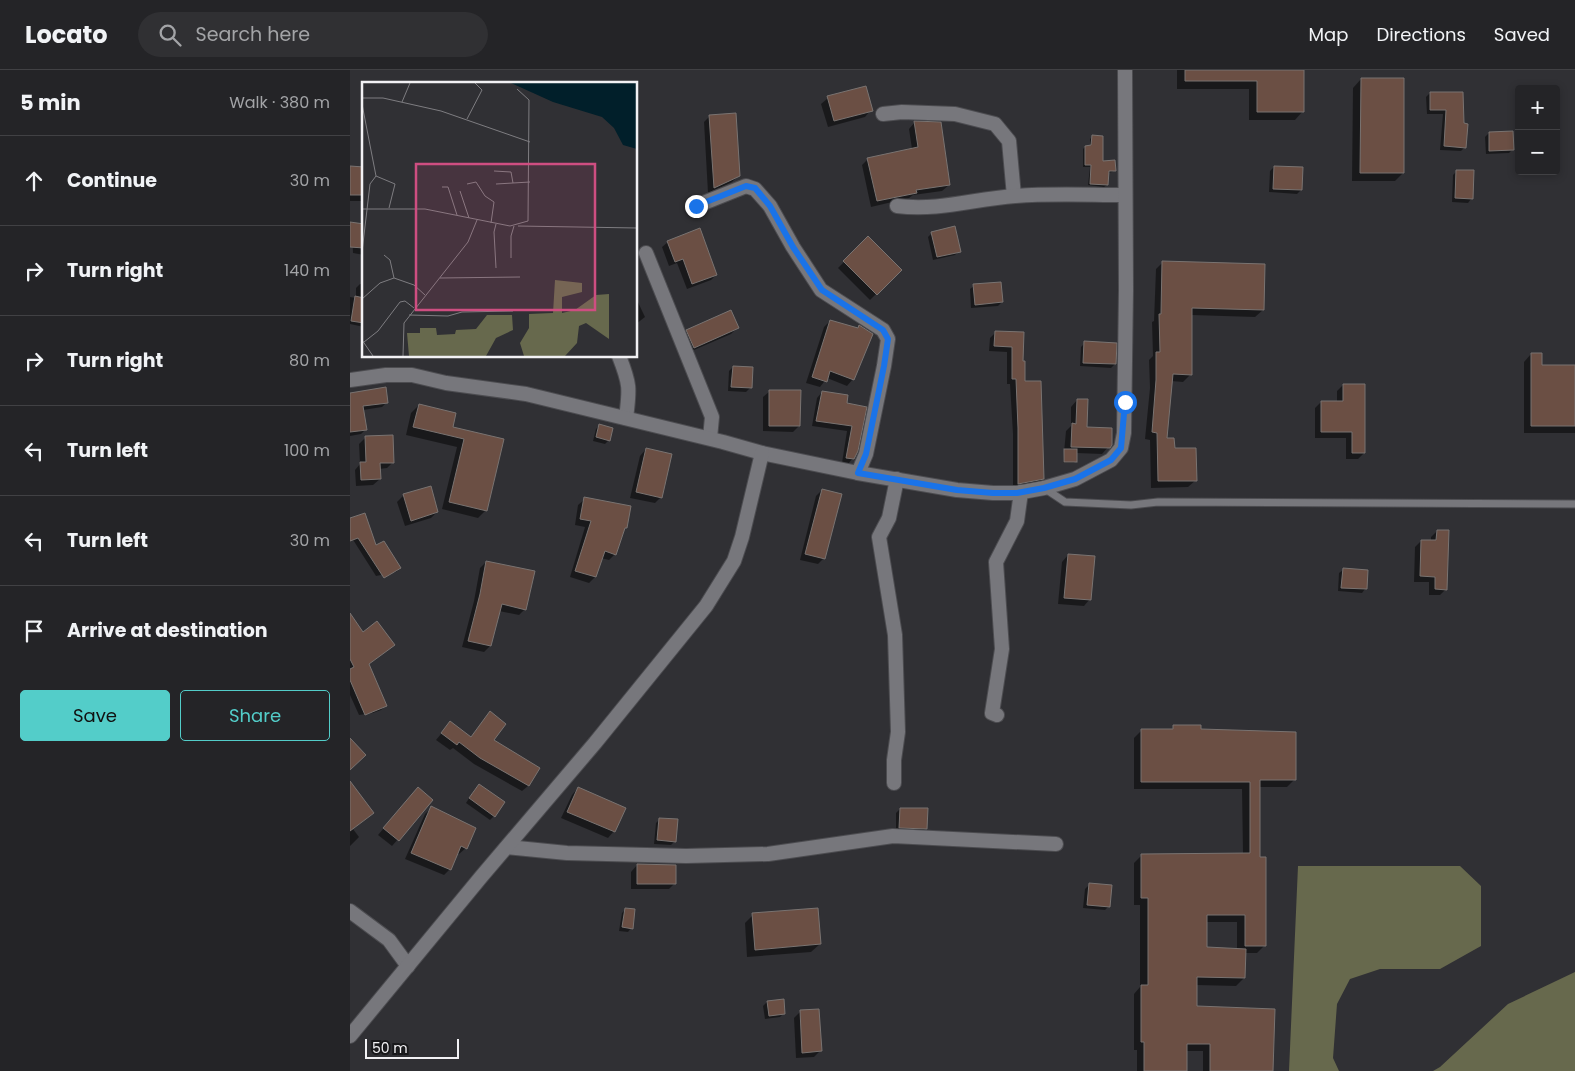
<!DOCTYPE html>
<meta charset="utf-8">
<style>
body{margin:0;font-family:Poppins,sans-serif;background:#303033;color:#f1f3f6}
.controls{position:absolute;right:15px;top:15px;display:grid;overflow:hidden;border-radius:5px;box-shadow:0 2px 8px #0003}
.controls button{width:45px;height:45px;display:grid;place-items:center;padding:0;border:0;border-bottom:1px solid #414144;background:#242427;color:#f1f3f6;font:25px sans-serif}
.scale{position:absolute;left:15px;bottom:12px;width:94px;box-sizing:border-box;padding-left:5px;border:2px solid #f2f1f4;border-top:0;font-size:14px;line-height:18px;white-space:nowrap;color:#f2f1f4;-webkit-text-stroke:4px #18181a;paint-order:stroke}
.stop{position:absolute;width:15px;height:15px;margin:-11px;border:4px solid #1a73e8;border-radius:50%;background:#fff}
.stop.end{background:#1a73e8;border-color:#fff;box-shadow:0 1px 5px #0008}
.list{margin:0;padding:0;list-style:none}
h2{display:flex;justify-content:space-between;align-items:center;height:65px;margin:0;padding:0 20px;font-size:21px}
h2 small{font-size:16px;font-weight:400;color:#a3a4a7}
.list li{display:grid;grid-template-columns:32px 1fr auto;gap:15px;align-items:center;box-sizing:border-box;height:90px;padding:0 20px;border-top:1px solid #414144}
.list b{display:block;font-size:19px;white-space:nowrap}
.list em{font-size:16px;font-style:normal;color:#a3a4a7}
.actions{display:flex;gap:10px;padding:15px 20px}
.actions a{flex:1;padding:11px 0;border:1px solid #53cdc9;border-radius:5px;text-align:center;font-size:18px;color:#53cdc9}
.actions .main{background:#53cdc9;color:#111}
.icon{flex:none;width:28px;height:28px;fill:none;stroke:currentColor;stroke-width:2;stroke-linecap:round;stroke-linejoin:round}
.map{position:relative;flex:none;width:1225px;height:1001px;overflow:hidden}
header{display:flex;align-items:center;gap:30px;box-sizing:border-box;height:70px;padding:0 25px;background:#242427;border-bottom:1px solid #414144}
header strong{font-size:24px}
nav{display:flex;gap:28px;margin-inline-start:auto;font-size:18px}
.search{width:350px;height:45px;background:#303033;display:flex;align-items:center;gap:12px;box-sizing:border-box;padding:0 18px;border-radius:28px;color:#a3a4a7;font-size:19px}
main{display:flex}
aside{flex:1;background:#242427}
.map>svg:first-child{display:block}
.forest{fill:#67694d}
.shadow{fill:#0007;fill-rule:evenodd}
.building{fill:#6b4f44;stroke:#797371}
.lines{fill:none;stroke-linecap:round;stroke-linejoin:round}
.lane-casing{stroke:#4c4c50;stroke-width:9}
.street-casing{stroke:#4c4c50;stroke-width:16}
.lane{stroke:#77777c;stroke-width:7}
.street{stroke:#77777c;stroke-width:14}
.route{stroke:#1a73e8;stroke-width:6}
.inset-river{fill:none;stroke:#011f2a;stroke-width:2.5}
.inset-road{fill:none;stroke:#7e7d81;stroke-width:1}
.view{fill:#ce4e81;fill-opacity:0.15;stroke:#ce4e81;stroke-width:2.5}
.inset-edge{fill:none;stroke:#f2f1f4;stroke-width:2.5}
</style>
<header>
<strong>Locato</strong>
<div class="search"><svg class="icon" aria-label="search" viewBox="0 0 24 24"><circle cx="10" cy="10" r="6"/><path d="M15 15l6 6"/></svg>Search here</div>
<nav><a>Map</a><a>Directions</a><a>Saved</a></nav>
</header>
<main>
<aside>
<h2>5 min<small>Walk · 380 m</small></h2>
<ul class="list">
<li><svg class="icon" aria-label="ahead" viewBox="0 0 24 24"><path d="M12 20V5M6 11l6-6 6 6"/></svg><div><b>Continue</b></div><em>30 m</em></li>
<li><svg class="icon" aria-label="right" viewBox="0 0 24 24"><path d="M7 20v-9h11M14 6l5 5-5 5"/></svg><div><b>Turn right</b></div><em>140 m</em></li>
<li><svg class="icon" aria-label="right" viewBox="0 0 24 24"><path d="M7 20v-9h11M14 6l5 5-5 5"/></svg><div><b>Turn right</b></div><em>80 m</em></li>
<li><svg class="icon" aria-label="left" viewBox="0 0 24 24"><path d="M17 20v-9H6M10 6l-5 5 5 5"/></svg><div><b>Turn left</b></div><em>100 m</em></li>
<li><svg class="icon" aria-label="left" viewBox="0 0 24 24"><path d="M17 20v-9H6M10 6l-5 5 5 5"/></svg><div><b>Turn left</b></div><em>30 m</em></li>
<li><svg class="icon" aria-label="arrive" viewBox="0 0 24 24"><path d="M6 21V4h12l-3 4 3 4H6"/></svg><div><b>Arrive at destination</b></div></li>
</ul>
<div class="actions"><a class="main">Save</a><a>Share</a></div>
</aside>
<div class="map">
<svg width="1225" height="1001" viewBox="0 0 1225 1001">
<rect width="100%" height="100%" fill="#303034"/>
<g class="forest">
<path d="M948,796H1110L1131,816V876L1090,899H1030L1000,909L987,934L983,988L989,1001H939Z"/>
<path d="M1225,902V1001H1083L1090,997L1158,934Z"/>
</g>
<g class="shadow">
<path d="M827,0H953V41L945,50H899V19H827Z"/>
<path d="M1011,9L1053,103L1045,111H1002L1003,18Z"/>
<path d="M1080,23H1112L1115,77L1111,81L1090,80L1093,44H1077L1076,27Z"/>
<path d="M478,28L521,40L515,47L478,57L471,34Z"/>
<path d="M360,46L388,106L382,112L358,123L354,52Z"/>
<path d="M565,52L599,115L592,121L563,125L559,128L521,137L512,95L518,89L562,79L559,59Z"/>
<path d="M1139,63L1163,79L1159,83L1136,84L1135,67Z"/>
<path d="M742,67L752,92L765,100L762,102L758,103L757,115L754,117L738,115L740,97H733V79L735,77H740V69Z"/>
<path d="M924,97L951,120L947,124L919,122L920,101Z"/>
<rect x="0" y="98" width="14" height="33"/>
<path d="M1107,101L1121,129L1118,133L1102,132L1103,105Z"/>
<path d="M14,155V185L3,183L2,160Z"/>
<path d="M582,163L609,181L605,185L583,190L578,167Z"/>
<path d="M518,168L550,200L520,230L488,198Z"/>
<path d="M318,172L366,205L361,210L337,219L327,193L319,196L312,177Z"/>
<path d="M813,192L913,240L905,247L841,245V304L833,312L821,311L816,370L846,410L838,417L801,418L800,370L795,369L800,318L799,290L803,286L802,252L804,251L806,199Z"/>
<path d="M10,214H14V257L0,254V227L6,228V218Z"/>
<path d="M624,216L652,232L648,236L621,238L620,219Z"/>
<path d="M286,228L295,247L286,254Z"/>
<path d="M480,251L507,259L509,256L503,309L497,316L477,308L470,317L456,313L474,257Z"/>
<path d="M387,258L381,264L337,283L331,267L337,261Z"/>
<path d="M646,262L673,264L672,292L674,313L693,408L687,414L663,419V364L660,314H657V282L639,281L640,268Z"/>
<path d="M735,273L765,294L761,298L730,296L731,277Z"/>
<path d="M1181,284L1191,297L1225,296V363H1174V292Z"/>
<path d="M383,297L401,298L400,318L396,322L378,321L379,301Z"/>
<path d="M993,315L1014,383L1008,389H996V368H965V338L971,332H987V321Z"/>
<path d="M420,321L449,356L443,362L413,361V327Z"/>
<path d="M472,322L495,334L515,338L503,388L498,394L492,393L497,361L462,356L467,328Z"/>
<path d="M0,324L37,332L32,337L13,340L16,359L11,364L0,366Z"/>
<path d="M727,330L736,358L760,375L752,384L726,383V391L724,393H713L716,361L721,356V337Z"/>
<path d="M69,335L101,358L153,370L136,440L128,448L92,439L107,377L56,365L61,343Z"/>
<path d="M250,355L259,370L255,374L243,371L246,359Z"/>
<path d="M15,368L43,392L37,398L29,399L30,409L23,415L6,416L5,400L10,394L9,374Z"/>
<path d="M296,379L311,427L305,433L280,428L290,386Z"/>
<path d="M472,420L474,488L468,494L450,490L466,426Z"/>
<path d="M54,425L87,442L81,448L55,456L47,432Z"/>
<path d="M235,429L276,457L273,460L265,484L259,490L251,488L245,507L239,513L220,507L235,457L225,455L228,435Z"/>
<path d="M0,449L25,477L50,499L46,502L26,506L0,465Z"/>
<path d="M1087,461L1096,519L1090,525H1079V512H1064L1065,477L1071,471H1081V467Z"/>
<path d="M718,485L740,529L734,536L708,534L712,492Z"/>
<path d="M136,492L175,539L169,545L149,541L140,576L134,582L112,577L124,531L130,498Z"/>
<path d="M993,500L1015,519L1012,523L988,521L989,503Z"/>
<path d="M0,545L12,563L43,575L18,595L36,635L31,640L23,643L9,645L0,625Z"/>
<path d="M140,643L142,671L188,698L178,716L172,721L124,694L103,678L100,680L86,670L100,653L120,668Z"/>
<path d="M824,657L849,660L945,709L937,717H909V788L915,875L907,883H894V908L886,916L846,915V938L922,1001H853V981H836V1001H787V980H784V924L790,917V835H784V793L792,785L893,784L892,719H784V668L792,660H821ZM856,852H887V880L856,879Z"/>
<path d="M0,713L23,743L3,759L9,767L0,776Z"/>
<path d="M228,718L264,761L258,768L211,748L222,725Z"/>
<path d="M125,719L144,746L140,750L116,733Z"/>
<path d="M62,725L82,730L42,776L28,765Z"/>
<path d="M81,738L116,778L109,784L107,783L100,799L94,805L55,789L75,744Z"/>
<path d="M550,739L576,758L572,762L546,761V743Z"/>
<path d="M310,749L325,771L321,775L304,774L306,753Z"/>
<path d="M287,795L325,813L319,819H281V802Z"/>
<path d="M739,815L759,836L755,840L733,838L735,819Z"/>
<path d="M276,839L281,858L278,862L269,861L272,843Z"/>
<path d="M403,845L470,874L461,882L397,887L395,853Z"/>
<path d="M417,932L434,943L430,947L415,949L413,936Z"/>
<path d="M450,942L470,981L464,987L446,988L444,948Z"/>
</g>
<g class="building">
<path d="M835,0H954V42H907V11H835Z"/>
<path d="M1011,8H1054V103H1010Z"/>
<path d="M516,16L523,41L484,51L477,26Z"/>
<path d="M1080,22H1113L1114,53L1118,54L1116,78L1094,76L1096,40H1080Z"/>
<path d="M386,43L390,106L364,118L359,45Z"/>
<path d="M564,51L591,52L600,115L566,120L567,123L527,131L517,88L568,77Z"/>
<path d="M1163,61L1164,80L1139,81V62Z"/>
<path d="M742,65L753,66V91L765,90L766,101H759L758,115L740,114L741,95H735V76L741,75Z"/>
<path d="M0,96L14,97V125H0Z"/>
<path d="M924,96L953,97L952,120L923,119Z"/>
<path d="M1106,100H1124L1123,129L1105,128Z"/>
<path d="M0,152L14,154V178L0,177Z"/>
<path d="M605,156L611,182L587,187L581,162Z"/>
<path d="M350,158L367,205L342,214L333,189L325,192L317,171Z"/>
<path d="M518,166L552,200L527,225L493,191Z"/>
<path d="M812,191L915,194L914,240L842,238V305L823,304L817,368H824L825,378H846L847,411H808L807,363L802,362L806,310V282H810L809,244H811Z"/>
<path d="M651,212L653,232L625,235L623,214Z"/>
<path d="M5,226L14,228V253L1,251Z"/>
<path d="M381,240L389,258L344,278L336,260Z"/>
<path d="M480,250L508,258L509,255L523,264L504,310L480,301L477,312L462,307Z"/>
<path d="M645,261L674,262L673,291H675V311H691L694,409L668,414V358L666,309H662V277L644,276Z"/>
<path d="M734,271L767,273L766,294L733,293Z"/>
<path d="M1181,283H1192V295H1225V356H1181Z"/>
<path d="M383,296L403,297L402,318L381,317Z"/>
<path d="M993,314H1015V383H1002V362H971V331H993Z"/>
<path d="M36,317L38,333L13,336L17,360L0,362V323Z"/>
<path d="M419,320H451L450,356H419Z"/>
<path d="M472,321L498,325L497,333L517,337L508,381L504,389L496,388L502,356L466,351Z"/>
<path d="M727,329H738L737,357L762,358V375L760,378L721,377L722,353L726,354Z"/>
<path d="M69,334L106,343L103,357L154,369L137,441L99,432L114,369L63,357Z"/>
<path d="M249,354L263,358L260,371L246,367Z"/>
<path d="M43,365L44,393H30L31,409L11,410L10,392H16L15,366Z"/>
<path d="M296,378L322,384L312,428L286,422Z"/>
<rect x="714" y="379" width="13" height="13"/>
<path d="M81,416L88,442L61,451L53,424Z"/>
<path d="M472,419L492,424L475,489L455,484Z"/>
<path d="M234,427L281,436L277,458H275L266,485L255,481L246,507L225,501L241,451L230,449Z"/>
<path d="M15,443L26,475L34,471L51,498L34,508L8,468L0,471V448Z"/>
<path d="M1087,460H1099L1097,520L1085,519V507L1070,506L1071,470H1086Z"/>
<path d="M718,484L745,486L741,530L714,528Z"/>
<path d="M136,491L185,501L176,540L152,534L141,576L118,571L130,524Z"/>
<path d="M993,498L1018,500L1017,519L991,518Z"/>
<path d="M0,543L13,562L27,551L45,575L19,594L37,636L15,645L0,610V599L4,597L0,589Z"/>
<path d="M140,641L156,654L144,670L190,698L179,716L130,688L109,672L107,675L91,663L100,651L121,667Z"/>
<path d="M823,655H851V659L946,662V710H910V787H916V876H895V845H857V877L896,879L895,908L847,907V936L925,939L923,1001H860V974H837V1001H794V972H791V915H798V828H791V784L900,783V712H791V659H823Z"/>
<path d="M0,668L16,685L0,700Z"/>
<path d="M0,711L24,743L0,761Z"/>
<path d="M129,714L155,732L145,747L119,728Z"/>
<path d="M68,717L83,730L49,771L33,758Z"/>
<path d="M228,717L276,738L265,762L217,742Z"/>
<path d="M81,736L126,758L117,779L111,776L101,800L61,783Z"/>
<path d="M550,738H578L577,759L549,758Z"/>
<path d="M309,748L328,749L326,772L307,770Z"/>
<path d="M287,794L326,795V814H287Z"/>
<path d="M739,813L762,815L760,837L737,835Z"/>
<path d="M275,838L285,839L283,859L272,857Z"/>
<path d="M468,838L471,874L405,880L402,843Z"/>
<path d="M434,929L435,944L419,946L417,931Z"/>
<path d="M469,939L472,981L452,983L450,940Z"/>
</g>
<g class="lines">
<g class="lane-casing">
<path id="lane" d="M694,418L715,432L781,435L808,432L1225,434"/>
</g>
<g class="street-casing">
<g id="street">
<path d="M533,44L552,42L605,44L645,54L659,71L664,126"/>
<path d="M346,136L396,116L405,119L420,136L443,177L471,220L533,260L538,269L534,296L516,384L508,403"/>
<path d="M547,136C590,141 623,129 665,126C701,123 739,125 775,125"/>
<path d="M296,183L362,347L360,368"/>
<path d="M269,286C280,314 280,318 276,348"/>
<path d="M0,310L36,305H62L96,313L176,324L373,372L412,383L508,403L607,420L643,423H667L694,418L725,409L761,390L771,378L774,363L776,220L775,0"/>
<path d="M647,645L642,643L652,579L646,492L667,451L671,422"/>
<path d="M544,713V690L548,662L545,565L529,467L539,448L547,409"/>
<path d="M157,777L217,783L336,786L418,784L543,766L706,774"/>
<path d="M0,841L39,870L58,896"/>
<path d="M0,966L131,807L245,673L356,536L384,491L392,467L412,383"/>
</g>
</g>
<use href="#lane" class="lane"/>
<use href="#street" class="street"/>
</g>
<g class="lines">
<path class="route" d="M346,136L396,116L405,118L420,136L443,177L472,220L533,260L538,269L534,296L516,384L508,403L607,420L643,423H667L694,418L725,409L761,390L771,378L775,332"/>
</g>
<g transform="translate(12 12)">
<rect width="275" height="275" fill="#303034"/>
<path d="M193,198L220,201V210L200,215V231L213,228L234,213L247,212V257L224,241L217,244L215,261L203,274H162L158,261L167,246V232L191,231ZM125,233H150L151,248L134,256L124,274H47L45,251H58V246H74L75,253L93,252L94,248L114,247Z" fill="#67694d"/>
<path d="M149,1H275V67L261,63L252,46L240,35L191,20Z" fill="#011f2a"/>
<path class="inset-river" d="M260,1L275,8"/>
<path class="inset-road" d="M0,16H21L79,29L168,60M40,20L48,1M0,22L14,94L8,102L0,170M105,37L120,8L113,1M132,89L149,90L151,101M14,94L33,102L27,126M105,102L114,100L123,114L132,120L129,141M134,102L168,100M80,105H86L95,133M98,109L107,136M0,127H63L148,144L166,139L167,18L155,7M156,144L275,146M22,173L28,178L32,196L52,203L63,213M0,175V197M149,176V154L152,144M134,186L132,150L134,142M78,196L158,195M0,217L18,201L32,196M47,233L86,234L100,230L151,229M0,258L11,274M2,260L16,249L38,220L43,219L52,226M41,274L42,241L106,160L115,138"/>
<path class="view" d="M54,82H233V228H54Z"/>
<rect width="275" height="275" class="inset-edge"/>
</g>
</svg>
<div class="controls">
<button>+</button>
<button>−</button>
</div>
<div class="scale">50 m</div>
<div class="stop" style="left:775px;top:332px"></div>
<div class="stop end" style="left:346px;top:136px"></div>
</div>
</main>
